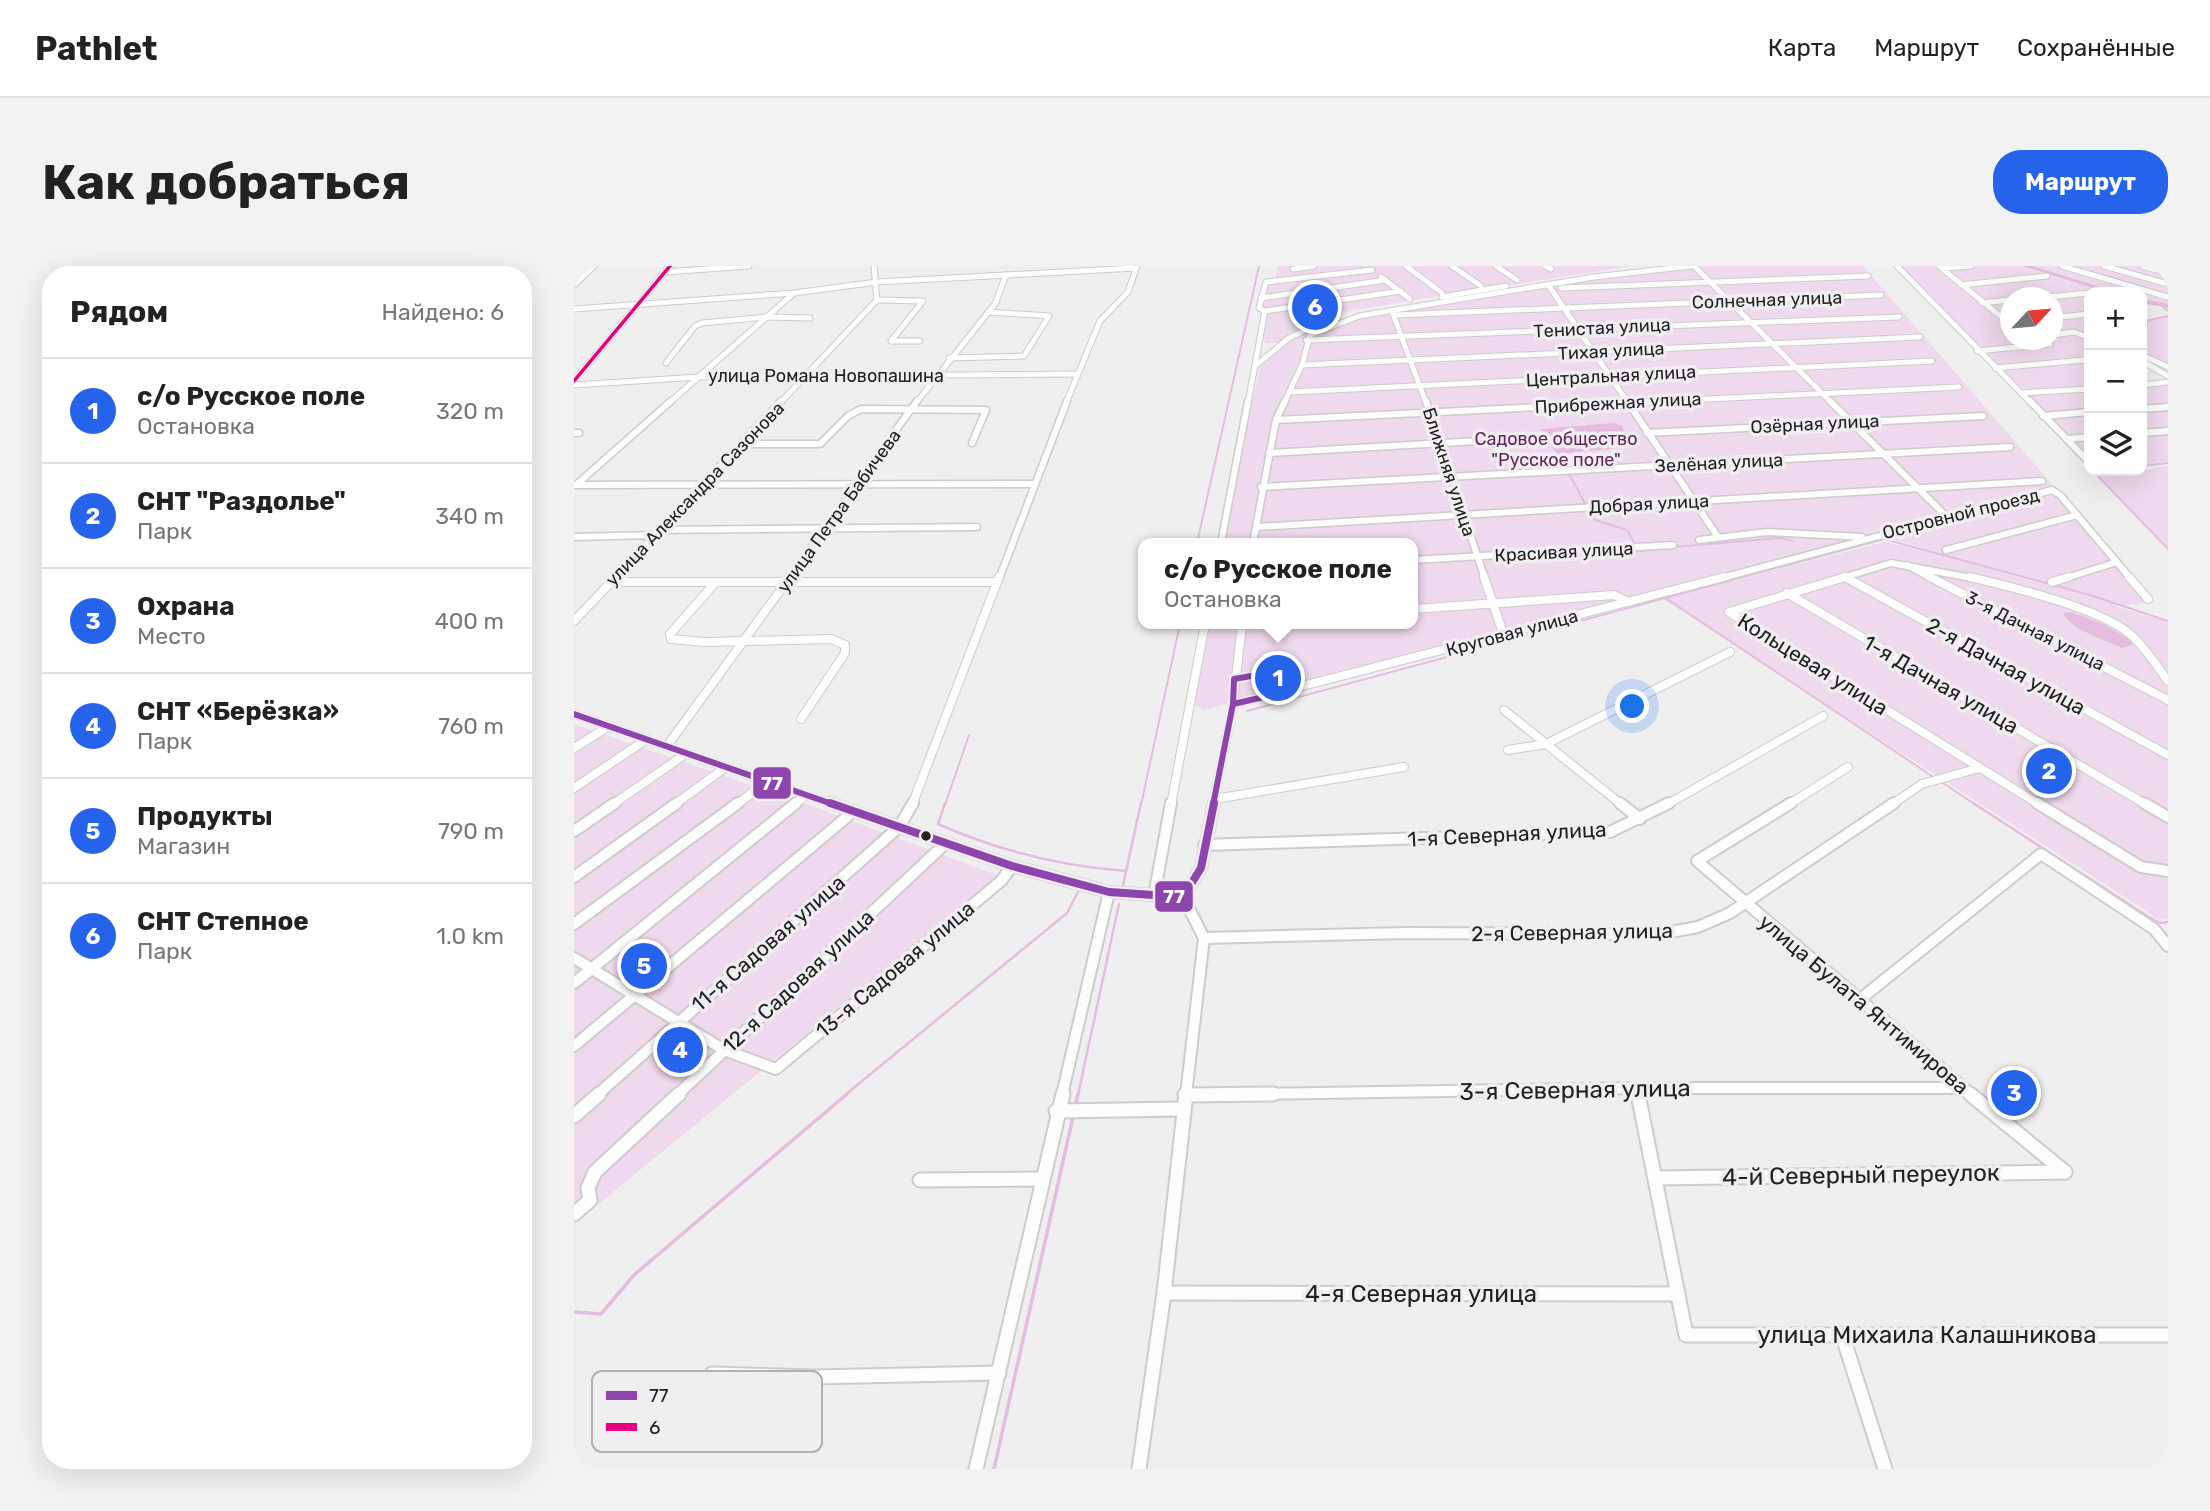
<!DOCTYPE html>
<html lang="ru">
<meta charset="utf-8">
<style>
body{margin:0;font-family:Rubik,sans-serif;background:#f2f2f2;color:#222}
.controls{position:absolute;right:21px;top:21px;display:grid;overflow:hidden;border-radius:14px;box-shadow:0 7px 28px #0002}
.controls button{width:63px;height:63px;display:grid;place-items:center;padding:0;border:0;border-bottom:2px solid #e0e0e0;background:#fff;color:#222;font:35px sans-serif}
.compass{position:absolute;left:1426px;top:21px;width:63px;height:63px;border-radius:50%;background:#fff;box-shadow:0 7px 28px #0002;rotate:64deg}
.you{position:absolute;left:1059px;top:441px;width:24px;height:24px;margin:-18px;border:5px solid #fff;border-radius:50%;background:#1a73e8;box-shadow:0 0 0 10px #1a73e833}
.badge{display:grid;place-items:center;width:46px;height:46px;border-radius:50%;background:#2563eb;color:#fff;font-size:23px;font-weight:700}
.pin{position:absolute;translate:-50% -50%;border:4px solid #fff;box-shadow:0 2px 7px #0006}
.popup{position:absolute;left:564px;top:272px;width:280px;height:91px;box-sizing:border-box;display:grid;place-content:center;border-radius:14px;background:#fff;filter:drop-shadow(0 2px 5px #0005);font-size:23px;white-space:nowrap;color:#767676}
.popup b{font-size:26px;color:#222}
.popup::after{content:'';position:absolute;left:50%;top:100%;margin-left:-14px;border:14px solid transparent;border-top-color:#fff}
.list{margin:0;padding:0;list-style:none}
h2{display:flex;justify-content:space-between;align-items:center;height:91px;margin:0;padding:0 28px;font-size:30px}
h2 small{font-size:23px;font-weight:400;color:#767676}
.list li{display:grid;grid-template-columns:46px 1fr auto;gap:21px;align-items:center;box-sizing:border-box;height:105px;padding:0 28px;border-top:2px solid #e0e0e0}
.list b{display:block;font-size:26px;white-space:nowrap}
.list p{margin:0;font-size:23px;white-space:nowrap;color:#767676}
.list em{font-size:23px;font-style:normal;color:#767676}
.icon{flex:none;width:38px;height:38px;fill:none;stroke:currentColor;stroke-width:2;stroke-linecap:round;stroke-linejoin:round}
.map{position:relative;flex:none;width:1594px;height:1203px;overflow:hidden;border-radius:28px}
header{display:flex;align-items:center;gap:42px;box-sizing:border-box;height:98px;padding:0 35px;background:#fff;border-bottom:2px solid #e0e0e0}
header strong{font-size:33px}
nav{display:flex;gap:38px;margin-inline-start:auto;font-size:24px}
.intro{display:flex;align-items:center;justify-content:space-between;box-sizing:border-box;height:168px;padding:0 42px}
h1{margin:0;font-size:49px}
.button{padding:18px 32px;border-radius:28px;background:#2563eb;color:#fff;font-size:24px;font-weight:700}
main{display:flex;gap:42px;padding:0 42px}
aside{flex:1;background:#fff;border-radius:28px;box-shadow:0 7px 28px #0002}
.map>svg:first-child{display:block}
.green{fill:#efd9ec;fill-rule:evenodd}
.water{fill:#e4bdde}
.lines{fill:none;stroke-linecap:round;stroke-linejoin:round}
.stream-far2{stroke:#e4bdde;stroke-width:2}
.stream-far1{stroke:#e4bdde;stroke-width:2.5}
.stream{stroke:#e4bdde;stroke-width:3.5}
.river{fill:#e4bdde;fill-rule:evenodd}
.minor-far4-casing{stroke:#ccc;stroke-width:7}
.minor-far3-casing{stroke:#ccc;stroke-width:9}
.minor-far2-casing{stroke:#ccc;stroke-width:10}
.minor-far1-casing{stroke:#ccc;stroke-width:14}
.minor-casing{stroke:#ccc;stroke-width:17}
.minor-far4{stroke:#fdfdfd;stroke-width:5}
.minor-far3{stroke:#fdfdfd;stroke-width:6}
.minor-far2{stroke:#fdfdfd;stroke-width:8}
.minor-far1{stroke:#fdfdfd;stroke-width:10}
.minor{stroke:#fdfdfd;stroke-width:13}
.bus-1-far1-casing{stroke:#f1eef1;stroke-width:10}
.bus-1-casing{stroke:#f1eef1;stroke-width:13}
.bus-2-casing{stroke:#f1eef1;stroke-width:6}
.bus-1-far1{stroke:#8e44ad;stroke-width:6}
.bus-1{stroke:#8e44ad;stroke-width:8}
.bus-2{stroke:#e5007d;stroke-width:3.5}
.bus-dot{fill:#222122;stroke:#f1eef1;stroke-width:2.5}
.labels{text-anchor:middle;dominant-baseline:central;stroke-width:7;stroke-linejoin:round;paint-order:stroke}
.far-street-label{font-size:18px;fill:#222122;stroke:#f1eef1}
.far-park-label{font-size:18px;fill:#64245e;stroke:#f1eef1}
.street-label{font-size:21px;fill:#222122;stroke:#f1eef1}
.near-street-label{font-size:24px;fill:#222122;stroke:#f1eef1}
.key{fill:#f1eef1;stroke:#b3b0b3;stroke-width:2}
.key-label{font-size:19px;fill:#222122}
.line-badge{stroke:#f1eef1;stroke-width:2.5}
.badge-label{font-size:19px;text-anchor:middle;font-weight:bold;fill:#fff}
</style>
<header>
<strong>Pathlet</strong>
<nav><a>Карта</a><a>Маршрут</a><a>Сохранённые</a></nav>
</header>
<div class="intro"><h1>Как добраться</h1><a class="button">Маршрут</a></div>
<main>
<aside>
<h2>Рядом<small>Найдено: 6</small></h2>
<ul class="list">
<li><span class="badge">1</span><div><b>с/о Русское поле</b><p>Остановка</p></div><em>320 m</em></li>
<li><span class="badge">2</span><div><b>СНТ &quot;Раздолье&quot;</b><p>Парк</p></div><em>340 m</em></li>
<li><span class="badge">3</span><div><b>Охрана</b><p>Место</p></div><em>400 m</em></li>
<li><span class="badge">4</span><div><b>СНТ «Берёзка»</b><p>Парк</p></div><em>760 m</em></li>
<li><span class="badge">5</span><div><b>Продукты</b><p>Магазин</p></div><em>790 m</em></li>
<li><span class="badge">6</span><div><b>СНТ Степное</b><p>Парк</p></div><em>1.0 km</em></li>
</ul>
</aside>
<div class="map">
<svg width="1594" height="1203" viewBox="0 0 1594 1203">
<rect width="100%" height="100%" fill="#f0eff0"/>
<g class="green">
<path d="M703,0H1057L779,44L741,56L703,77H690L693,47L683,44L690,16L701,15Z"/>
<path d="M1095,0H1289L1580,336L1541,340L1594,356V653L1586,654L1089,333L1310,276L1351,284L1533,336L1303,269L629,444L621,439L636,358H839V277H651L685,102L718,71L785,48Z"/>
<path d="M1327,0H1445L1533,26H1515V66L1510,68L1515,71V122L1458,125L1444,120ZM1436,32H1478V74H1436Z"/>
<path d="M1455,0H1594V39L1568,34V26H1543Z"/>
<path d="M1594,51V101L1568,90V57Z"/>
<path d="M1594,118V195L1568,199V120Z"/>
<path d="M1515,124V193L1452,128Z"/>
<path d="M1594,199V282L1520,205H1568Z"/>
<path d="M0,458L246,543L425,610L0,958Z"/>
</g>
<g class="water">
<path d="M1039,157L1048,160L1056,181L983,188L967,163Z"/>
<path d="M1497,346L1529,358L1558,375V379L1548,382C1532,374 1497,364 1489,347Z"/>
</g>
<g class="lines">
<g class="stream-far2">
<path d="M1589,41L1594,45"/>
<path d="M1568,56L1594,50"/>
<path d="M986,188L988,193"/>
<path d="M1568,200L1594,197"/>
<path d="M1519,205L1594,283"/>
<path d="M995,208L1012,239"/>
<path d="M1015,244L1021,254L1053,264L1062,280"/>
<path d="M623,277L685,0"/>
<path d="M1100,281L1207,272L1218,275"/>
<path d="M1065,285L1083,283"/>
<path d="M1090,331L1358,510"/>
<path d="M673,445L1310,273L1516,329L1594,355"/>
<path d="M1369,517L1402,539"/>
<path d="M371,539L395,469"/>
<path d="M567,539L606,358"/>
</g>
<g class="stream-far1">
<path d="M371,537L364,558C425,585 485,600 552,605"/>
<path d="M1399,537L1573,650L1586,657L1594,656"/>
<path d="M549,619L567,537"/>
<path d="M271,829L493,647L504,626"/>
<path d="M504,829L545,638"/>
</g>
<g class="stream">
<path d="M501,841L504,828"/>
<path d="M0,1046L27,1048L60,1009L273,828"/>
<path d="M420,1203L499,851"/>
</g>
<g class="river">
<path d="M1448,0H1458L1543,26H1532Z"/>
<path d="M1568,33L1594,38V42L1568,37Z"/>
</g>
<g class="minor-far4-casing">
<g id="minor-far4">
<path d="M832,0L868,27"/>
<path d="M878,0L907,20"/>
<path d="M922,0L943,14"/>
<path d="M971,0L977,3"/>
<path d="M1120,0L1258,137"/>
<path d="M1323,0L1457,137"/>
<path d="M1365,0L1436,58"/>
<path d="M1488,0L1594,31"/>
<path d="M1530,0L1594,18"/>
<path d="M1569,0L1594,7"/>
<path d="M1368,2L1397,0"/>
<path d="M719,3L740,0"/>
<path d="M91,6L175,0"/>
<path d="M807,11L836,33"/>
<path d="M0,19L20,0"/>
<path d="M1387,19L1473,10"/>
<path d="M975,20L1054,137"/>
<path d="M987,22L1294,10"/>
<path d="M868,31L932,20"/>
<path d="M687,32L812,14"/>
<path d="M1464,32L1515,27"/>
<path d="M303,34L349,35L317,75H346"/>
<path d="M1408,37L1436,34"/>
<path d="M0,43L220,27L303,16L562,2"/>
<path d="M691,45L827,25"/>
<path d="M818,45L852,137"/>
<path d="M821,49L1307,29"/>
<path d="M1478,52L1515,48"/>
<path d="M1478,69L1500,66L1515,72"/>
<path d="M732,74L1325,51"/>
<path d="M1403,85L1476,78"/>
<path d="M1572,91L1594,101"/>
<path d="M375,92L450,90L475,50L414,46"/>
<path d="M1568,95L1594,110"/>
<path d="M92,97L121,60L128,57L192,51L236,52"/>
<path d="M728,99L1346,71"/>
<path d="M681,100L715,72L757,52"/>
<path d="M1421,102L1510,94"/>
<path d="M0,115L96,0"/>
<path d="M0,119L125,111L503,108"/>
<path d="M1568,119L1594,116"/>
<path d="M716,126L1358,95"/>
<path d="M1447,127L1515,123"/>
<path d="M95,137L220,27"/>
<path d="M206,137L303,34L300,0"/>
<path d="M342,137L421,38L432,9"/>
<path d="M492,137L526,55L554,26L563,0"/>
<path d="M674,137L691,45L685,42L692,16L798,4"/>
<path d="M710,137L728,99L736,69L785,50L1020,11L1117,0"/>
<path d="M1051,137L1385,121"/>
</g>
</g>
<g class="minor-far3-casing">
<g id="minor-far3">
<path d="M852,135L911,313"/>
<path d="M1053,135L1144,271"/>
<path d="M1256,135L1374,252"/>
<path d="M1456,135L1515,196"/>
<path d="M1568,143L1594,141"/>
<path d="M1469,150L1515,146"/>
<path d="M702,154L1087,135"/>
<path d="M0,167H5"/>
<path d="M1073,167L1409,150"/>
<path d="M1568,167L1594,165"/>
<path d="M1493,173L1515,171"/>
<path d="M167,178H246L274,150L287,143L412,144L398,177"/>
<path d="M695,187L957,172"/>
<path d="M0,219L460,218"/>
<path d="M2,219L97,135"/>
<path d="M687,221L1436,181"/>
<path d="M682,261L1468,215"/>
<path d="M85,264L403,261"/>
<path d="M0,271L80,269"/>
<path d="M1125,274L1193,266L1288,271"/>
<path d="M647,277L674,135"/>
<path d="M679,277L702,154L711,135"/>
<path d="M1372,284L1503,249"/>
<path d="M839,294L1099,279"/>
<path d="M1333,299L1359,313"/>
<path d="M1271,311L1274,313"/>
<path d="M40,313L207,135"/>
<path d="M214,313L343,135"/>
<path d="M425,313L493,135"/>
<path d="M1144,313L1478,224L1486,229L1557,313"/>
<path d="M1265,313L1317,297L1403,313"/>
<path d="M1489,313L1543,296"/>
</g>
</g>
<g class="minor-far2-casing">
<g id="minor-far2">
<path d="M910,311L930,370"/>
<path d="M1271,311L1594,489"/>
<path d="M1271,311L1155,346L1466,539"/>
<path d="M1356,311L1594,434"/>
<path d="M1396,311C1438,321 1523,341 1556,368C1571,381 1582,399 1594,415"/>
<path d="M1555,311L1574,333"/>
<path d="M38,316H421"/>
<path d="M142,316L96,368L97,373L131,376L257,373L271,379V387L227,453"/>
<path d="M1478,316L1495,311"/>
<path d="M1213,327L1573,539"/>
<path d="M839,343L1040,329L1055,336"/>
<path d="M0,355L42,311"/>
<path d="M659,438L1150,311"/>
<path d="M930,444L1048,539"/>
<path d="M0,448L261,539"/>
<path d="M93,480L216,311"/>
<path d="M0,482L35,460"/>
<path d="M934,484L972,478L1156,386"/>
<path d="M0,522L73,473"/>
<path d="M641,533L830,501"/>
<path d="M38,539L113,487"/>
<path d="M100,539L152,501"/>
<path d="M162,539L194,515"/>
<path d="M220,539L232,529"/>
<path d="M338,539L425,311"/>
<path d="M597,539L631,358"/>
<path d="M639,539L659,438L668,358"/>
<path d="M1092,539L1249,450"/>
<path d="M1214,539L1274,501"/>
<path d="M1317,539L1348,518L1405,502"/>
</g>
</g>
<g class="minor-far1-casing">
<g id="minor-far1">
<path d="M256,537L438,600L535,626L609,631"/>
<path d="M1046,537L1066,553"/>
<path d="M1217,537L1123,595L1398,829"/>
<path d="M1463,537L1567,601L1594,605"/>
<path d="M1570,537L1594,551"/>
<path d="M0,565L41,537"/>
<path d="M630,579L1036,566L1095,537"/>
<path d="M0,611L103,537"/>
<path d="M580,630L597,537"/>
<path d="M609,631L627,602L640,537"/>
<path d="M609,631L630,672L612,829"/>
<path d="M0,658L164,537"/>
<path d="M630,672L831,667L1086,668L1124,661L1156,647L1320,537"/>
<path d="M0,692L150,784L202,803L427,615L438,600"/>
<path d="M0,717L222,537"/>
<path d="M1284,735L1467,588L1580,663L1594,680"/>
<path d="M0,780L280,545"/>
<path d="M1063,822L1064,829"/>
<path d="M23,829L325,561L339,537"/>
<path d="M103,829L372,577"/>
<path d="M488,829L535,626"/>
<path d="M611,829L1063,822H1390"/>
</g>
</g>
<g class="minor-casing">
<g id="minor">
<path d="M1064,828L1112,1069H1594"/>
<path d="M1396,828L1491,906"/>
<path d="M611,829L699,828"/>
<path d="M482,845L608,843"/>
<path d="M0,850L25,828"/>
<path d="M1082,912L1491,906"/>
<path d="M346,914L467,913"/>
<path d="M0,948L16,934L14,922L21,906L105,828"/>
<path d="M590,1027L1104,1028"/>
<path d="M1268,1068L1311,1203"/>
<path d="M138,1108L239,1111L425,1107"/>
<path d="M402,1203L489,828"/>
<path d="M565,1203L590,1027L612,828"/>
</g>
</g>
<use href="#minor-far4" class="minor-far4"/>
<use href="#minor-far3" class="minor-far3"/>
<use href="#minor-far2" class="minor-far2"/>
<use href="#minor-far1" class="minor-far1"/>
<use href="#minor" class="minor"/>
<g class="bus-1-far1-casing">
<g id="bus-1-far1">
<path d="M683,409L696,411L707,427L659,438L660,413Z"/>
<path d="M0,448L261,539"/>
<path d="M639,539L659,438"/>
</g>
</g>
<g class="bus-1-casing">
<path id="bus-1" d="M256,537L438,600L535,626L609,631L627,602L640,537"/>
</g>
<g class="bus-2-casing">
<path id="bus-2" d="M0,115L96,0"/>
</g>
<use href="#bus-1-far1" class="bus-1-far1"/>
<use href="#bus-1" class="bus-1"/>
<use href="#bus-2" class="bus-2"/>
</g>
<circle class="bus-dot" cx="352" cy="570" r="6"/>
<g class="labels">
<g class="far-street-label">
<text transform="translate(1193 34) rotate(-2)">Солнечная улица</text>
<text transform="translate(1028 62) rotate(-3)">Тенистая улица</text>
<text transform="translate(1037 85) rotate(-3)">Тихая улица</text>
<text x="252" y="110">улица Романа Новопашина</text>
<text transform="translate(1037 110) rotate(-3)">Центральная улица</text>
<text transform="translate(1044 137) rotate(-3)">Прибрежная улица</text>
<text transform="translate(1241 158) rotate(-3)">Озёрная улица</text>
<text transform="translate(1145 197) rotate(-3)">Зелёная улица</text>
<text transform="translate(875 206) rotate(72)">Ближняя улица</text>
<text transform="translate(121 228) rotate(-46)">улица Александра Сазонова</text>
<text transform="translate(1075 238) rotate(-3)">Добрая улица</text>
<text transform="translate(265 245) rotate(-54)">улица Петра Бабичева</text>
<text transform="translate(1387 248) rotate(-14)">Островной проезд</text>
<text transform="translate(990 286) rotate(-3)">Красивая улица</text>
<text transform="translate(1461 365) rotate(27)">3-я Дачная улица</text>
<text transform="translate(938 367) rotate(-15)">Круговая улица</text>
</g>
<g class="far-park-label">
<text x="982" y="173">Садовое общество<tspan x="982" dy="21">"Русское поле"</tspan></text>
</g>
<g class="street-label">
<text transform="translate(1239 398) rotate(32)">Кольцевая улица</text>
<text transform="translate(1432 400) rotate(29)">2-я Дачная улица</text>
<text transform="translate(1367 418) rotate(30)">1-я Дачная улица</text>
<text transform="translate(933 568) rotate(-3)">1-я Северная улица</text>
<text transform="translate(998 666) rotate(-1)">2-я Северная улица</text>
<text transform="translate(194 677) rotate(-41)">11-я Садовая улица</text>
<text transform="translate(321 703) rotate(-40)">13-я Садовая улица</text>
<text transform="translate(224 715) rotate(-43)">12-я Садовая улица</text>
<text transform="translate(1290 738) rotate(40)">улица Булата Янтимирова</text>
</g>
<g class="near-street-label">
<text transform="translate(1001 824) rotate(-1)">3-я Северная улица</text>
<text transform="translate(1287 909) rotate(-1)">4-й Северный переулок</text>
<text x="847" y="1028">4-я Северная улица</text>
<text x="1353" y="1069">улица Михаила Калашникова</text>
</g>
</g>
<rect x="18" y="1105" width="230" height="81" rx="10" class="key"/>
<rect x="32" y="1125" width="31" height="9" fill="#8e44ad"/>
<rect x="32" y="1157" width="31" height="8" fill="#e5007d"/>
<g class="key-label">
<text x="75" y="1136">77</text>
<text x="75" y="1168">6</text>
</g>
<g class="line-badge">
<rect x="178" y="500" width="40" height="34" rx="7" fill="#8e44ad"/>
<rect x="580" y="614" width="40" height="33" rx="7" fill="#8e44ad"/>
</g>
<g class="badge-label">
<text x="198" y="524">77</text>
<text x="600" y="637">77</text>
</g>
</svg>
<div class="controls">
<button>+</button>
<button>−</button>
<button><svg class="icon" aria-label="layers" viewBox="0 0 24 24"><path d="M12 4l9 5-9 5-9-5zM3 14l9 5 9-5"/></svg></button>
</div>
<svg class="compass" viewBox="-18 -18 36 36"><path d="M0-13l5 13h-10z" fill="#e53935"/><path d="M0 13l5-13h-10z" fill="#767676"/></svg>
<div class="you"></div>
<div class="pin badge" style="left:704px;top:412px">1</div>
<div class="popup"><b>с/о Русское поле</b>Остановка</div>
<div class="pin badge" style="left:1475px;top:505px">2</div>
<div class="pin badge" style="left:1440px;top:827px">3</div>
<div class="pin badge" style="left:106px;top:784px">4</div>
<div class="pin badge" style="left:70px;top:700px">5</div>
<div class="pin badge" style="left:741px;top:41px">6</div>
</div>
</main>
